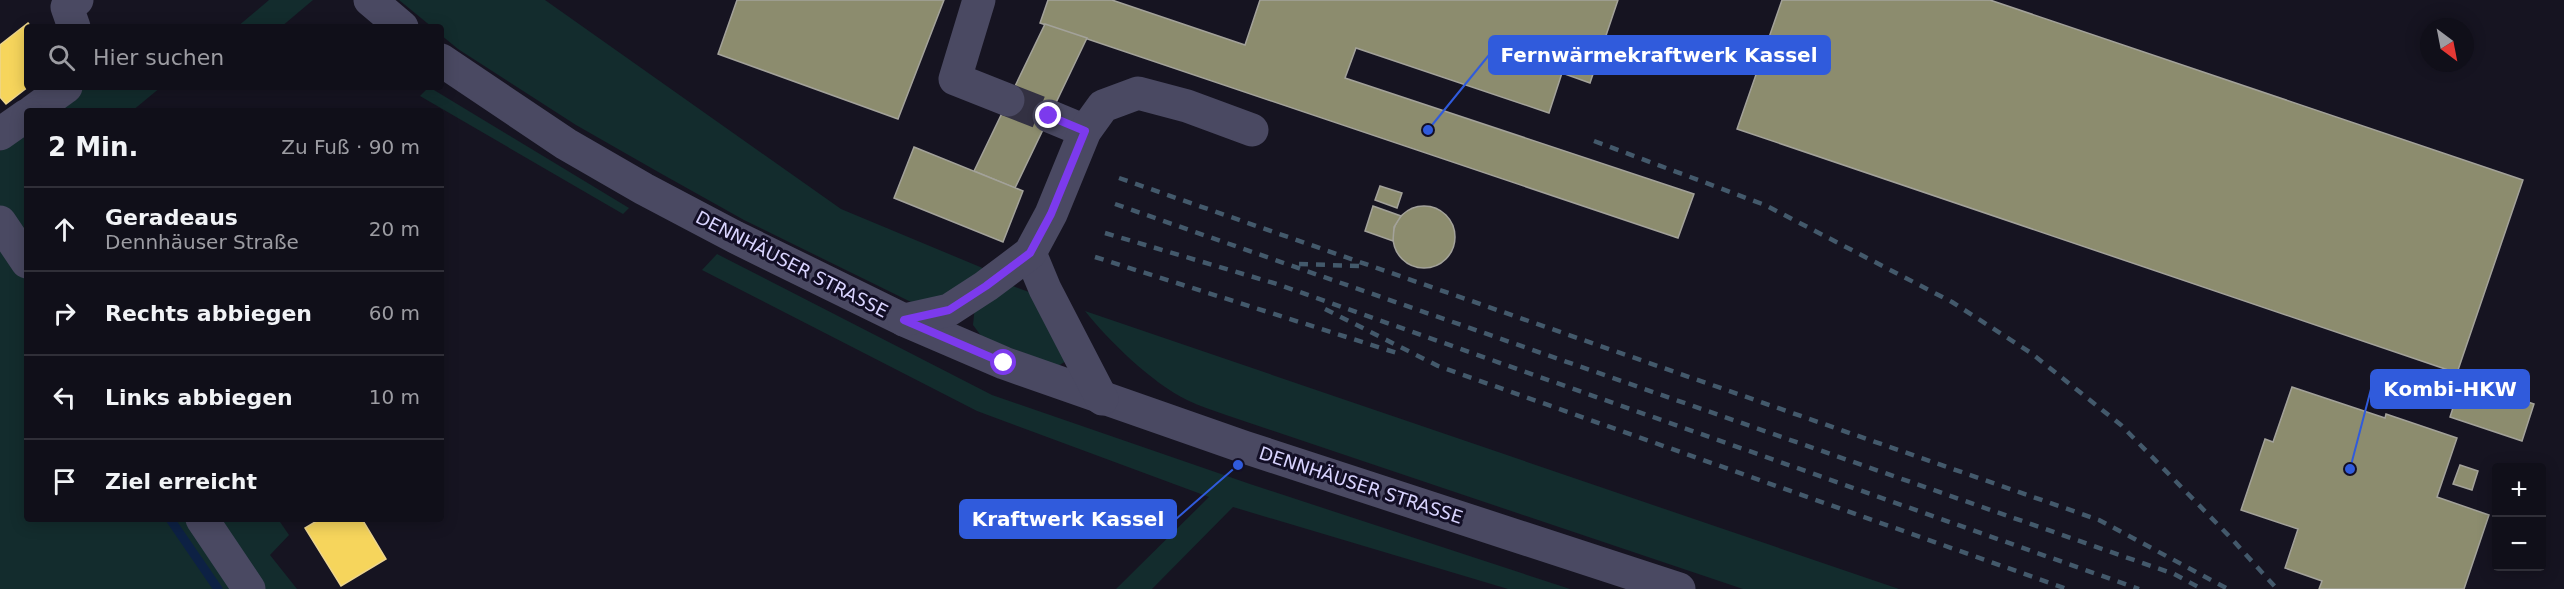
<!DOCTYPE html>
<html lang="de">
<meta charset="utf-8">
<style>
body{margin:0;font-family:"DejaVu Sans",sans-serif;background:#191822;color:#f1f3f6}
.controls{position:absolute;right:18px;bottom:18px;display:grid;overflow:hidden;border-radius:6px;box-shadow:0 3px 15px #0003}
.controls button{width:54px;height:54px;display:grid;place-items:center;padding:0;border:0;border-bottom:2px solid #302f38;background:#100f19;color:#f1f3f6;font:30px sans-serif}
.compass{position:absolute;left:2420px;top:18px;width:54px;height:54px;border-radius:50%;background:#100f19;box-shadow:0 3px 15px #0003;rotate:148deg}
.stop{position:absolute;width:18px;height:18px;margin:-14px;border:4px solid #7c3aed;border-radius:50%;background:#fff}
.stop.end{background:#7c3aed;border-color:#fff;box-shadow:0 2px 6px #0008}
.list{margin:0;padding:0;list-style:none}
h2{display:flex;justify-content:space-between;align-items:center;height:78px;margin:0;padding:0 24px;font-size:26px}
h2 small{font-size:20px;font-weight:400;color:#9c9ca2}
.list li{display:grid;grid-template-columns:39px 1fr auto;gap:18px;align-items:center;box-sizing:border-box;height:84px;padding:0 24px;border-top:2px solid #302f38}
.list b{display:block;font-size:22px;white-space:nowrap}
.list p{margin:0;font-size:20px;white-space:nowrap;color:#9c9ca2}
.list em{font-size:20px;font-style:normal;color:#9c9ca2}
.icon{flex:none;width:33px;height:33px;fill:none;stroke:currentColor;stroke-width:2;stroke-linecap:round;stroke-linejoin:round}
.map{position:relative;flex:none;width:2564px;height:589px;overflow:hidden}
.search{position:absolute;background:#100f19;box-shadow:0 3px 15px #0003;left:24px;top:24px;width:420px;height:66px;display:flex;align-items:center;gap:15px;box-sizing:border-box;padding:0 21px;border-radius:6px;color:#9c9ca2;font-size:22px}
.panel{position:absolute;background:#100f19;box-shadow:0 3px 15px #0003;left:24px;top:108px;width:420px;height:414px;border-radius:6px}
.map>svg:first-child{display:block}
.green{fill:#132c2d}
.homes{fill:#f6d55c;stroke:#edd58d;stroke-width:1.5}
.industry{fill:#8c8c6e;stroke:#a3a29a;stroke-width:1.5}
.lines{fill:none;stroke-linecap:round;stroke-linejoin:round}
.stream{stroke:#0d2144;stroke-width:9}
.minor-tunnel{stroke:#333142;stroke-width:33;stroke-dasharray:33 16;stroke-linecap:butt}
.minor{stroke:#4a4962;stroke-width:33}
.rail{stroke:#43596b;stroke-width:4.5;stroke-dasharray:9 8;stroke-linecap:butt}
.route{stroke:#7c3aed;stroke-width:8}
.labels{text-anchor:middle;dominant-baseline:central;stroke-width:6;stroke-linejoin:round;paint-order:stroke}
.street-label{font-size:18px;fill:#d9d4ff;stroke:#130f26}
.leader{fill:none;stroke:#305bdc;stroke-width:2}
.callout-dot{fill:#305bdc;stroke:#130f26;stroke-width:2}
.callout{fill:#305bdc;stroke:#305bdc;stroke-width:2}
.callout-label{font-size:20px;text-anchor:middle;font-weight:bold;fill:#fff}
</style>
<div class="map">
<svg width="2564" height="589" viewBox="0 0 2564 589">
<rect width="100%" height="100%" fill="#161421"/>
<g class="green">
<path d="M269,0H313L281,27H237Z"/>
<path d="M399,0H545L841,209L985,269L942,298L911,302L744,220L660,173L576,125L458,49L441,35V27H432Z"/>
<path d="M86,87H161L132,111H53Z"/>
<path d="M429,87L629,208L623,214L420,96Z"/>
<path d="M27,131V519H278L289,535L270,555L297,589H0V151Z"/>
<path d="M717,254L992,395L1250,484L1570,589H1508L1233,507L1152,589H1116L1209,497L977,411L702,270Z"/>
<path d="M1010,285L1037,295L1066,361L1058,366L982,337L973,325L975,305Z"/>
<path d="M1085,311L1899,589H1743L1226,415C1213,410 1199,406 1187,400C1152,383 1109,341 1085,311Z"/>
</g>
<g class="homes">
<path d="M28,23L31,27H27L28,87L6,104L0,97V45Z"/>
<path d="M320,519H362L386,559L341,586L305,528Z"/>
</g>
<g class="industry">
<path d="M737,0H944L898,119L718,54Z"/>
<path d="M1048,0H1112L1245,45L1260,0H1618L1590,83L1562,73L1549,113L1356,48L1345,78L1694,194L1678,238L1040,23Z"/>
<path d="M1782,0H1990L2523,180L2457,373L1737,129Z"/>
<path d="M1045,24L1087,38L1015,188L974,171Z"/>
<path d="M914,147L1023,191L1003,242L894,198Z"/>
<path d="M1380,186L1402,193L1397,208L1375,200Z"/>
<circle cx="1424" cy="237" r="31"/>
<path d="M1373,206L1401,216L1394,227L1393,241L1365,231Z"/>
<path d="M2462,380L2534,404L2522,441L2450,417Z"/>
<path d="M2292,387L2385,418L2386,414L2457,438L2437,497L2489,515L2464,589H2319L2322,581L2285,568L2298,529L2241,510L2265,439L2273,442Z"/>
<path d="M2460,465L2478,471L2472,490L2453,484Z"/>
</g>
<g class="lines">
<path class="stream" d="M170,519L218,589"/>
<path class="minor-tunnel" d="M1008,100L1049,116"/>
<g class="minor">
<path d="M370,0L402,27"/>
<path d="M979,0L955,79L1008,100"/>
<path d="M74,27L67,7L77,0"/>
<path d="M441,60L566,144L644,189L735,237L904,320L1004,363L1244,447L1679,589"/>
<path d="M33,111L66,87"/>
<path d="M1049,116L1085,131"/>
<path d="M0,134L27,115"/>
<path d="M0,222L27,262"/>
<path d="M1030,253L1045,289L1102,399"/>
<path d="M904,320L949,310L986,286L1030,253L1051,214L1085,131L1103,106L1138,93L1187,106L1252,130"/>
<path d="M202,519L249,589"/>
</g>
<g class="rail">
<path d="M1594,141L1765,205L1952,302L2031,353L2121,425L2230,537L2277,589"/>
<path d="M1119,178L2099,520L2228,589"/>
<path d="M1115,204L2174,574L2202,589"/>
<path d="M1105,233L1277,284L2139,589"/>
<path d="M1095,257L1400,354"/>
<path d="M1299,264L1359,266"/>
<path d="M1325,309L1438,366L2067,589"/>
</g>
</g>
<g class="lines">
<path class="route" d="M1004,363L904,320L949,310L986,286L1030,253L1051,214L1085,131L1049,116"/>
</g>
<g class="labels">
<g class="street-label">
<text transform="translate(792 264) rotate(27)">DENNHÄUSER STRASSE</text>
<text transform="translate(1361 485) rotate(18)">DENNHÄUSER STRASSE</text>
</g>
</g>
<path class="leader" d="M1428 130L1489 55M2350 469L2371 389M1238 465L1176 519"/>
<g class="callout-dot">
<circle cx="1428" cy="130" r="6"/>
<circle cx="2350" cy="469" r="6"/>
<circle cx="1238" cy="465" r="6"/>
</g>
<g class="callout">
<rect x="1489" y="36" width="341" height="38" rx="6"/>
<rect x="2371" y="370" width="158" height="38" rx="6"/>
<rect x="960" y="500" width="216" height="38" rx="6"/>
</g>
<g class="callout-label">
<text x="1659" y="62">Fernwärmekraftwerk Kassel</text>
<text x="2450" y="396">Kombi-HKW</text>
<text x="1068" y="526">Kraftwerk Kassel</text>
</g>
</svg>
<div class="controls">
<button>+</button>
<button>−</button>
</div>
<svg class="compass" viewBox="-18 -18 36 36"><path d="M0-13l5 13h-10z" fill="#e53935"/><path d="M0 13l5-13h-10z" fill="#9c9ca2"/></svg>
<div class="stop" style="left:1004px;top:363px"></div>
<div class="stop end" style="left:1049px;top:116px"></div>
<div class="search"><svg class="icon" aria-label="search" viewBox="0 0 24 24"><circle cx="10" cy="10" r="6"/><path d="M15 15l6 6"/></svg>Hier suchen</div>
<section class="panel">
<h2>2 Min.<small>Zu Fuß · 90 m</small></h2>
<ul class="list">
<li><svg class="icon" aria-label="ahead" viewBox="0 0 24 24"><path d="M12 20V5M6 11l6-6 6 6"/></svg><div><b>Geradeaus</b><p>Dennhäuser Straße</p></div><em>20 m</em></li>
<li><svg class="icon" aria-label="right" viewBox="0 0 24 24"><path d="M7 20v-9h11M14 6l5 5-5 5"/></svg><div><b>Rechts abbiegen</b></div><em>60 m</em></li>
<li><svg class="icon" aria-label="left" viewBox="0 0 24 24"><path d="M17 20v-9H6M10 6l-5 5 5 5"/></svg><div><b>Links abbiegen</b></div><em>10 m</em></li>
<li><svg class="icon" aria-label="arrive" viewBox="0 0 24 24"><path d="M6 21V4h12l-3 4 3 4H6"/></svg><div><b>Ziel erreicht</b></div></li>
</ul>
</section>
</div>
